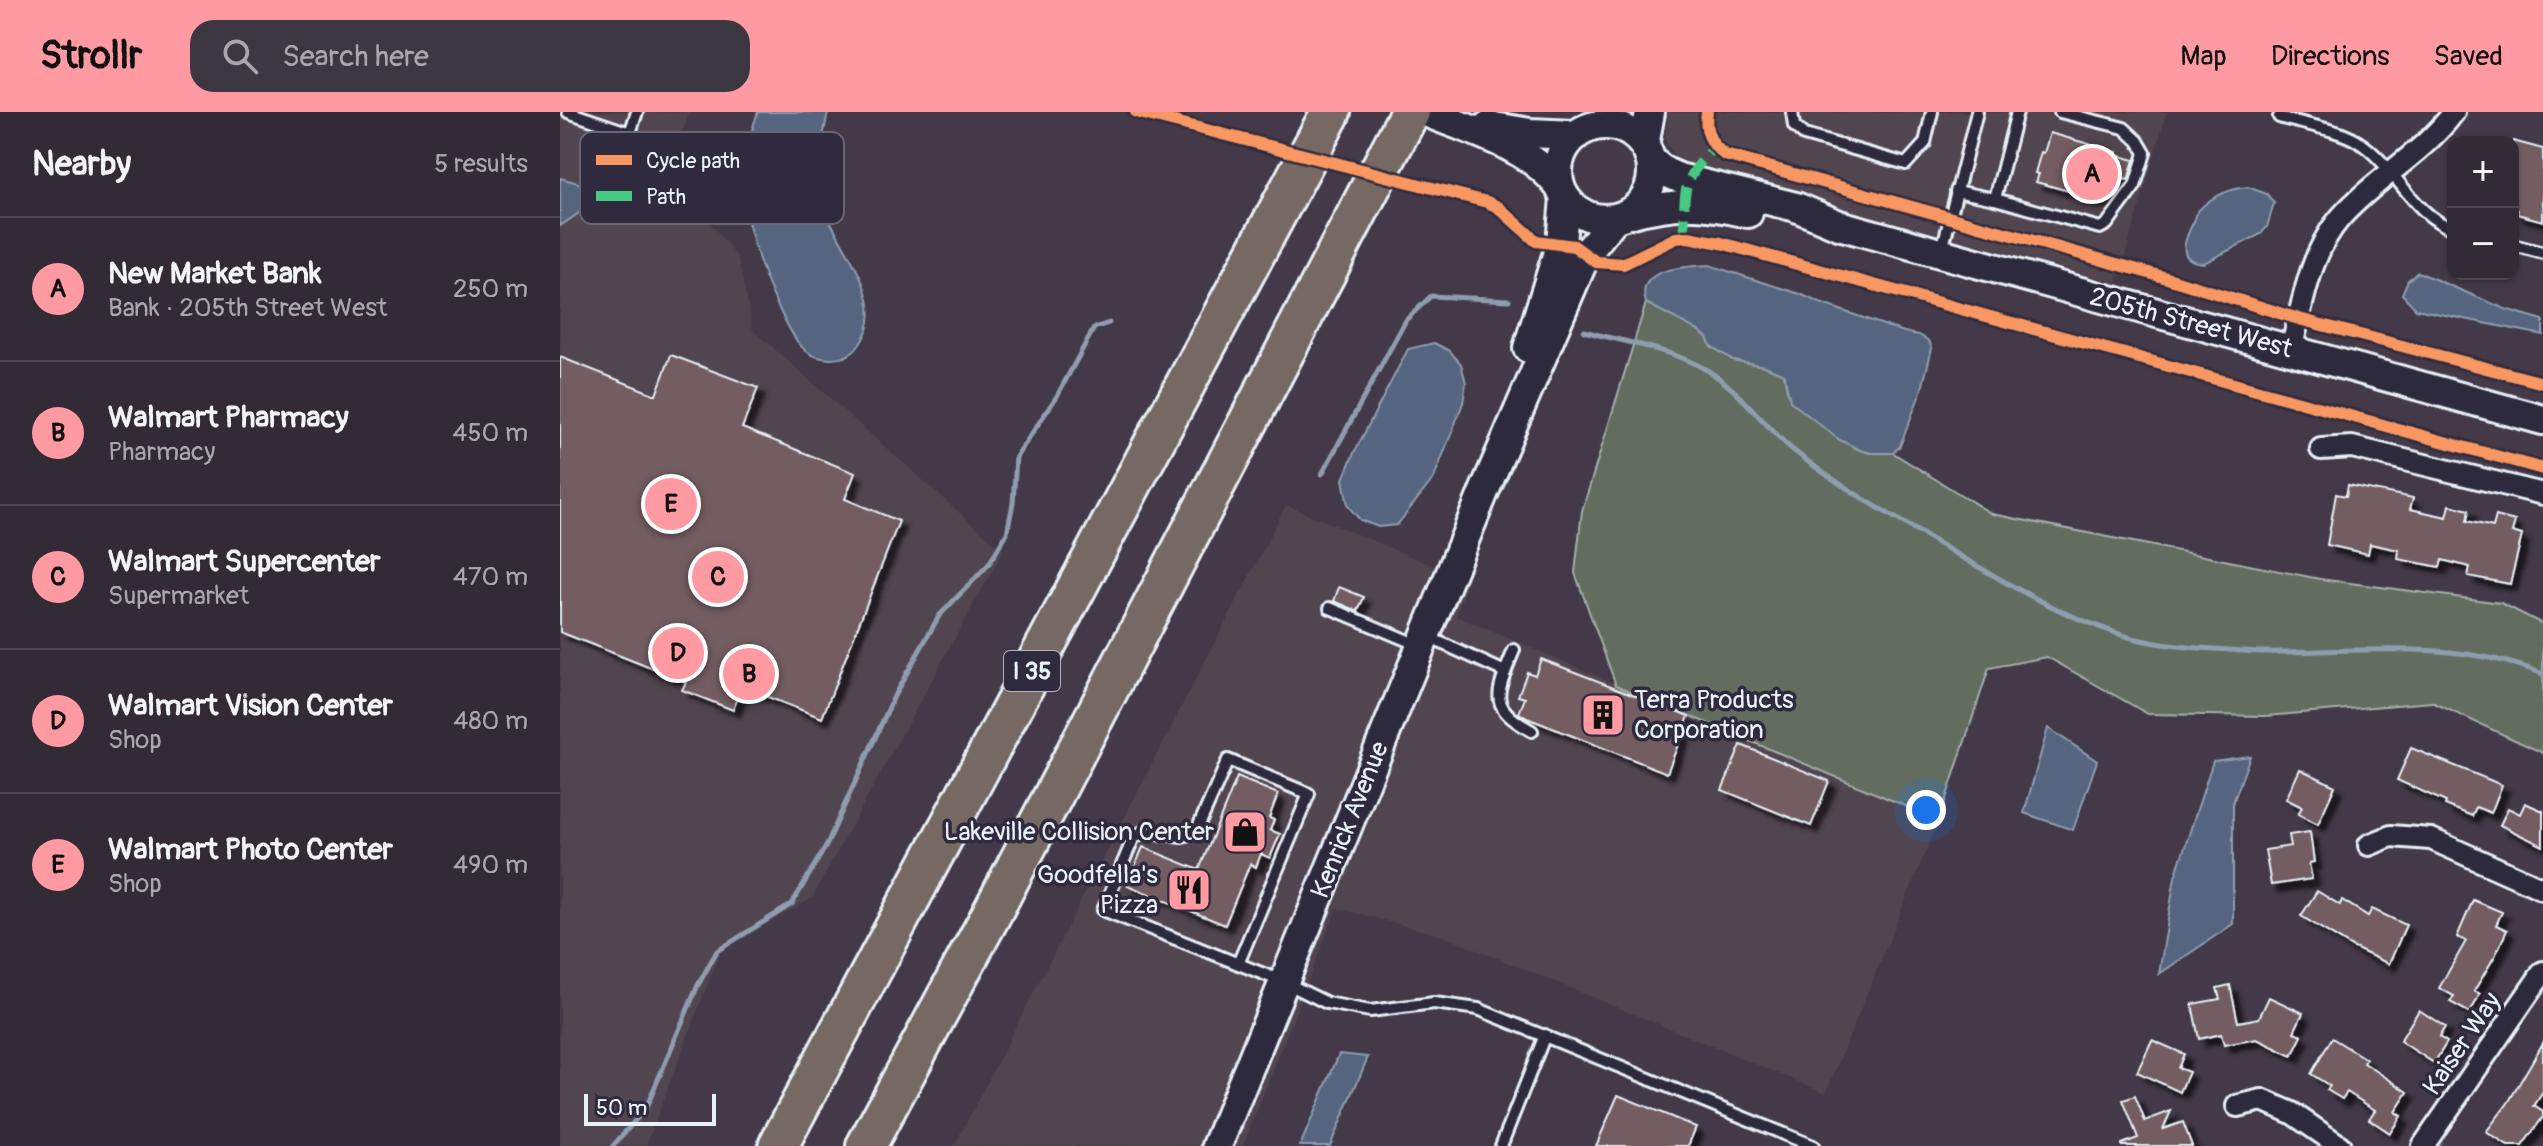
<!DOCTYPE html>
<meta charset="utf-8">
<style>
body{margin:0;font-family:Pangolin,sans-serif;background:#3d3742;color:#f1f3f6}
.controls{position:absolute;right:24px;top:24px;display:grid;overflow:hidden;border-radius:16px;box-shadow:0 2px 6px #0004}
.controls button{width:72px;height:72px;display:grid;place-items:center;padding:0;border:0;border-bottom:2px solid #4d4751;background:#322b36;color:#f1f3f6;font:40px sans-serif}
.scale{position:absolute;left:24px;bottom:20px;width:132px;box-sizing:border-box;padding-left:8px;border:4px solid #e8f1f8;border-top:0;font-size:22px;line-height:28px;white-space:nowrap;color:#e8f1f8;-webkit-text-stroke:6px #2f2a3d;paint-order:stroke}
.you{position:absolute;left:1366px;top:698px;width:28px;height:28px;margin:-20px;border:6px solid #fff;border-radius:50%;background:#1a73e8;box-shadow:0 0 0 12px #1a73e833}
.badge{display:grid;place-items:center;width:52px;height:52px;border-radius:50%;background:#ff9aa2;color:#111;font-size:26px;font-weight:700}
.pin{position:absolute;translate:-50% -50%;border:4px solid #fff;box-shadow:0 2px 8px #0006}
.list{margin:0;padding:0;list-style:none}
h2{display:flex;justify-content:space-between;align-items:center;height:104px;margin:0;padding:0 32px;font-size:34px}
h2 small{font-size:26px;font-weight:400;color:#a8a7ad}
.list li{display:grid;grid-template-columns:52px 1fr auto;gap:24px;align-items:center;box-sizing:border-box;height:144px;padding:0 32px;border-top:2px solid #4d4751}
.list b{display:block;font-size:30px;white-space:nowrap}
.list p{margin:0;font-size:26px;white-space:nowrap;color:#a8a7ad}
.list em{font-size:26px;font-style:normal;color:#a8a7ad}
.icon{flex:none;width:44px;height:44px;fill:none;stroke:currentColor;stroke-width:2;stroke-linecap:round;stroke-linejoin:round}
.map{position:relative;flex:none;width:1983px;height:1034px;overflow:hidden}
header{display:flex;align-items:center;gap:48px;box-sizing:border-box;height:112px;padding:0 40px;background:#ff9aa2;color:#111}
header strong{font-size:38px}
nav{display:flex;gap:44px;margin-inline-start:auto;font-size:28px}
.search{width:560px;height:72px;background:#3d3742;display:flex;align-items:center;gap:20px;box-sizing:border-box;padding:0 28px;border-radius:24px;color:#a8a7ad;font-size:30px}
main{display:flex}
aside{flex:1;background:#322b36}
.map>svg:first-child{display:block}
.built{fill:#514450}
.green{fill:#626d61;stroke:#a5afac;stroke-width:2}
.water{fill:#54657f;stroke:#8f9daf;stroke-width:2}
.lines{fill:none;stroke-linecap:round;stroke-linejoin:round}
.stream{stroke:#8f9daf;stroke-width:5}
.building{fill:#735d61;stroke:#e8f1f8;stroke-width:2;filter:url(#shadow)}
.lane-casing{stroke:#e8f1f8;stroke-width:16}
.street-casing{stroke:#e8f1f8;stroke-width:26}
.secondary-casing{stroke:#e8f1f8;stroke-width:34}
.highway-casing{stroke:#e8f1f8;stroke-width:44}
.lane{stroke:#2f2a3d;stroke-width:10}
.street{stroke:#2f2a3d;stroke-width:20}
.secondary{stroke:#2f2a3d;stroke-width:28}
.highway{stroke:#766964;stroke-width:38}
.quiet{stroke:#46c982;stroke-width:10;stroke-dasharray:20 10;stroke-linecap:butt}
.cycleway-casing{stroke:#2f2a3d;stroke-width:17}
.cycleway{stroke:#f99763;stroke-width:12}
.labels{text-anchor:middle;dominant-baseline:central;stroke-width:7;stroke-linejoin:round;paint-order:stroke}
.shield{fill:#2f2a3d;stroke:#b0b5c0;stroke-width:2}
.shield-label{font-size:24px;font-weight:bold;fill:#e8f1f8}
.street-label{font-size:26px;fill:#e8f1f8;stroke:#2f2a3d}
.poi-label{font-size:26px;fill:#e8f1f8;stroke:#2f2a3d;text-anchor:end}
.key{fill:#2f2a3d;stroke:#666675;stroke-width:2}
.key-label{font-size:22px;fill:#e8f1f8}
</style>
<header>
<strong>Strollr</strong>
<div class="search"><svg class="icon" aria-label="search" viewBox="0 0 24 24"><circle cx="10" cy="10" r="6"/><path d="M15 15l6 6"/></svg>Search here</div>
<nav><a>Map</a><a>Directions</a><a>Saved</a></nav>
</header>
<main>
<aside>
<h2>Nearby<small>5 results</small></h2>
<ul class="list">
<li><span class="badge">A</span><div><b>New Market Bank</b><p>Bank · 205th Street West</p></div><em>250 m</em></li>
<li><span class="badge">B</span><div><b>Walmart Pharmacy</b><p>Pharmacy</p></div><em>450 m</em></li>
<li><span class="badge">C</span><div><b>Walmart Supercenter</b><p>Supermarket</p></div><em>470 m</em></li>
<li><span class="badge">D</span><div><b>Walmart Vision Center</b><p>Shop</p></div><em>480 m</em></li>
<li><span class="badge">E</span><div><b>Walmart Photo Center</b><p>Shop</p></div><em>490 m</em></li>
</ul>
</aside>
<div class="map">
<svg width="1983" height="1034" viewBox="0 0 1983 1034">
<defs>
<filter id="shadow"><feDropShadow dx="7" dy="7" stdDeviation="2" flood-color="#0009"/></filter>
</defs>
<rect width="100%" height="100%" fill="#433948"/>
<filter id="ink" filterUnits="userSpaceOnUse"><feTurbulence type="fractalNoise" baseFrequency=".0125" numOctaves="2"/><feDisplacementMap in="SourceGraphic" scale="16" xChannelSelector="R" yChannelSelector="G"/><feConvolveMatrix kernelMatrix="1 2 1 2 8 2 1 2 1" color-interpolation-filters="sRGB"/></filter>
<g filter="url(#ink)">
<g class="built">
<path d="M0,0H130L116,38L129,83L178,146L193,218L443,439L252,786L160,840L86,1034H0Z"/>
<path d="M1108,0H1607L1557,171L1120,52L1105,29Z"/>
<path d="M726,393L908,468L896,504L1379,708L1266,981L883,824L777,796L683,1034H394Z"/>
</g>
<path class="green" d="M1086,191L1139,218L1147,225L1151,234L1173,248L1205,254L1224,262L1227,278L1278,327L1300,338L1311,341H1333L1432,402L1760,467L1941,491L1983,512V641L1872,590L1706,604L1588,602L1487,545L1429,556L1379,708L1056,573L1015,461L1022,399Z"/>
<g class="water">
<path d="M198,0H268C263,26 256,52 260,79C267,128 338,186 297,236C288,247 272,249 258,245C239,240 232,220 223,205C208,175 197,146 189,113C186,104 182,93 182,84C182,55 188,27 198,0Z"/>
<path d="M0,66L40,77L83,74L89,92L41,86L0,114Z"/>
<path d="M1688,75L1707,82L1714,91L1707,115L1701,122L1644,151C1613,149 1626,124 1635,107C1636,103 1638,98 1641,96C1652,84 1672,76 1688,75Z"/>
<path d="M1149,153L1240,182L1260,191L1344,220L1359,223L1369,229L1372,236L1362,277L1340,334L1333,341H1311L1300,338L1278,327L1230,289L1224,262L1205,254L1173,248L1151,234L1147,225L1139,219L1086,191C1074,155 1126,155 1149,153Z"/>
<path d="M1858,160L1945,197L1983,208V223L1856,197L1842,182L1848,168Z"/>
<path d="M874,231L890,239L901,252L906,271L903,291L874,366L837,413L818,415L800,408L788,394L783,367L794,341L848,237Z"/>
<path d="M1488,616L1537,649L1513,718L1464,701Z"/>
<path d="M1690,644L1673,691V812L1599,862L1615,765L1653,649Z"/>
<path d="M779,942L808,945L770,1034H740Z"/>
</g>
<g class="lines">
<g class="stream">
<path d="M1024,219C1064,230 1110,237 1145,257C1182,278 1205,317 1238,342C1282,376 1329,402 1376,430C1434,464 1494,501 1559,522C1589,532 1622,535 1654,537C1676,538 1698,541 1720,540C1807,539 1900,528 1983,562"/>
<path d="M762,362L846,208L871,184L949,188"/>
<path d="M53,1034L86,996L138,873L157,839L232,792L267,732L335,582L379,504L429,452L447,421L453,391L456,345L497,284L534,216L549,211"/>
</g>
</g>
<g class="building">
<path d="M1490,21L1557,40V43L1574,48L1568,68L1551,64L1544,89L1535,86V89L1515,84L1516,81L1476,70L1479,62L1475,61L1481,40L1484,41Z"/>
<path d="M1953,29L1983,37V109L1957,102L1958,98L1953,96Z"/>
<path d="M111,243L198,276L182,316L295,361L285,387L339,409L262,606L182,575L173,598L122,578L126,570L0,520V245L96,283Z"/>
<path d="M1788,373L1853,386L1850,397L1887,405L1890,393L1909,398L1907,409L1933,415L1936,404L1955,409L1952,420L1962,423L1950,472L1908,464L1910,455L1882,448L1880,455L1838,447L1839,438L1810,432L1808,442L1767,433L1776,382L1786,384Z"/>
<path d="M779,475L804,485L798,499L774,489Z"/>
<path d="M981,547L1129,604L1107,661L967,606L959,601L965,586L958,584L967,560L975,563Z"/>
<path d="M1181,633L1269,669L1251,714L1162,678Z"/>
<path d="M1851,636L1942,673L1931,701L1916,695L1912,704L1885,693L1886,690L1837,668Z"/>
<path d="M1740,657L1775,674L1758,712L1738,702L1742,695L1726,687Z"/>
<path d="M677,665L718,682L709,706L714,708L710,718L720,722L710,746L701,742L696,755L690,752L665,813L567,773L583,735L639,758Z"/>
<path d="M1965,691L1983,699V734L1940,713L1948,696L1960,702Z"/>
<path d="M1750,720L1754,750L1749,751L1752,767L1711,773L1705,738L1731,734L1729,723Z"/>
<path d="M1757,779L1780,793L1782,788L1808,804L1812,797L1846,813L1829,852L1792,835L1741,804Z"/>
<path d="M1913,788L1942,800L1936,813L1947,818L1936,842L1914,879L1920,882L1910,901L1890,890L1894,884L1879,876L1906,829L1897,825Z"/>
<path d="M1670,873L1678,910L1699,906L1709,885L1743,901L1734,920L1742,924L1732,944L1697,927L1664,933L1661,922L1639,927L1632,892L1660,887L1657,876Z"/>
<path d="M1859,898L1885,915L1879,925L1887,930L1874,951L1840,929Z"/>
<path d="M1772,926L1806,947L1804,951L1848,980L1835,1000L1841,1004L1830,1021L1809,1007L1815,998L1787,980L1782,987L1767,978L1770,974L1751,962Z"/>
<path d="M1592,928L1624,942L1618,956L1629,960L1620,980L1577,960Z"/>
<path d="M1983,931V980L1974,994L1983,1000V1005L1962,1034H1948L1926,1020L1948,991Z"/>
<path d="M1058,983L1136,1015L1128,1034H1036Z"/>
<path d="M1575,984L1585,1009L1611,999L1603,1017L1623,1010L1632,1034H1562V1032L1578,1026L1563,988Z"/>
</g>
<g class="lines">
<g class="lane-casing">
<g id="lane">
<path d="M8,0L70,21L77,0"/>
<path d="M1232,0L1234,14L1244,23L1346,52L1365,31L1372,0"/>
<path d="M1719,5C1742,12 1777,17 1797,29C1834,51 1851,102 1893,117"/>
<path d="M1396,79L1435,87L1457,0"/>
<path d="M1435,87L1540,116L1547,112L1575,74L1585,41L1578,29L1564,16L1500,0"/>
<path d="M1953,133L1983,141"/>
<path d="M1382,138L1417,0"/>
<path d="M770,496L858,533"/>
<path d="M866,524L945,560"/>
<path d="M954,538C937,581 926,594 972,619"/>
<path d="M678,852L749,682L668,648L636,720L622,724L582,720L573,727L543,798L724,870L767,891L810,899L874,891L918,897L1253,1034"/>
<path d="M941,1034L985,923"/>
</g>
</g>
<g class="street-casing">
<g id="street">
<path d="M1731,239C1742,194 1749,142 1780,106C1814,67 1863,42 1894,0"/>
<path d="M1761,337L1792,335L1983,382"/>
<path d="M1809,733L1831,724L1871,727L1983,777"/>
<path d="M1677,994L1702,988L1732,1001L1780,1034"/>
<path d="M1863,1034L1983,860"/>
</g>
</g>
<g class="secondary-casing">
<g id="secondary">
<path d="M866,0C911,19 968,33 999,74"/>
<circle cx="1045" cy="60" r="47"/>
<path d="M928,14L970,21L1015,23"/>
<path d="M1084,34L1090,0"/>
<path d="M1091,49L1105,60L1119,66L1236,95L1279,113L1983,308"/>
<path d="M1068,102C1114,90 1141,90 1188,101"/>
<path d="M968,236L1001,131L1005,86"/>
<path d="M657,1034L923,382L1026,142L1054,107"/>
</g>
</g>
<g class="highway-casing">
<g id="highway">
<path d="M218,1034L771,0"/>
<path d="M306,1034L432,801L850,0"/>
</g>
</g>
<use href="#lane" class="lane"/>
<use href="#street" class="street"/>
<use href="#secondary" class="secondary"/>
<use href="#highway" class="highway"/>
<path class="quiet" d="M1125,125C1124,79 1120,70 1154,36"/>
<g class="cycleway-casing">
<g id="cycleway">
<path d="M576,0L927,90L938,95L976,129L1014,134L1036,150L1063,152L1116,126L1128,125L1161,131L1983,357"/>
<path d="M1147,0C1144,19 1150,32 1165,43L1607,166L1739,207L1983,271"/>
</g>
</g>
<use href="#cycleway" class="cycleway"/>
</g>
</g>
<defs>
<g id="building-square" transform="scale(2.3)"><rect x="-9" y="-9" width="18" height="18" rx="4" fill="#ff9aa2" stroke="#2f2a3d"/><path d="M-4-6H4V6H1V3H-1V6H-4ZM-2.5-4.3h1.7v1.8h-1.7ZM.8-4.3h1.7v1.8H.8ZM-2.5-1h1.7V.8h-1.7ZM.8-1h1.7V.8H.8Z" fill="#111"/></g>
<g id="shop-square" transform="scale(2.3)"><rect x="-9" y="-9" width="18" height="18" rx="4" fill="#ff9aa2" stroke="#2f2a3d"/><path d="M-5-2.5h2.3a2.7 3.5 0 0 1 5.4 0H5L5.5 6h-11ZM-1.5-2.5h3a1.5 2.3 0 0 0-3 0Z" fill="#111"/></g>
<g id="restaurant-square" transform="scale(2.3)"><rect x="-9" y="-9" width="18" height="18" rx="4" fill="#ff9aa2" stroke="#2f2a3d"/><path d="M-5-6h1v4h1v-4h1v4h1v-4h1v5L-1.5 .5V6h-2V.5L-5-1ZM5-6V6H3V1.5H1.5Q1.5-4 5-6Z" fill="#111"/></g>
</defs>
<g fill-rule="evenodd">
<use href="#building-square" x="1043" y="603"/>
<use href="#shop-square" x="685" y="720"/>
<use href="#restaurant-square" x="629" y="778"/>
</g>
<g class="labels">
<rect class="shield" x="444" y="539" width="56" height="40" rx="6"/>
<g class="shield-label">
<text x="472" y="559">I 35</text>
</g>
<g class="street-label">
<text transform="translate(1631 211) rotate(15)">205th Street West</text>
<text transform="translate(790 708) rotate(-68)">Kenrick Avenue</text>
<text transform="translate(1902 932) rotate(-56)">Kaiser Way</text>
</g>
<g class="poi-label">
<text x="1074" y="588" text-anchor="start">Terra Products<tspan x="1074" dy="30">Corporation</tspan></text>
<text x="654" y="720">Lakeville Collision Center</text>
<text x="598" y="763">Goodfella's<tspan x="598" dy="30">Pizza</tspan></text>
</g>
</g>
<rect x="20" y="20" width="264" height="92" rx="12" class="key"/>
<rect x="36" y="43" width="36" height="10" fill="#f99763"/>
<rect x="36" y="79" width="36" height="10" fill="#46c982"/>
<g class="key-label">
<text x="86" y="56">Cycle path</text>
<text x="86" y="92">Path</text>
</g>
</svg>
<div class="controls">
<button>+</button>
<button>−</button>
</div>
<div class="scale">50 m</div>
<div class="you"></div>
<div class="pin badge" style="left:1532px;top:62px">A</div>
<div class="pin badge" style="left:189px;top:562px">B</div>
<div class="pin badge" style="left:158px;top:465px">C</div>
<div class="pin badge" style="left:118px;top:541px">D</div>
<div class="pin badge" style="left:111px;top:392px">E</div>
</div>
</main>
